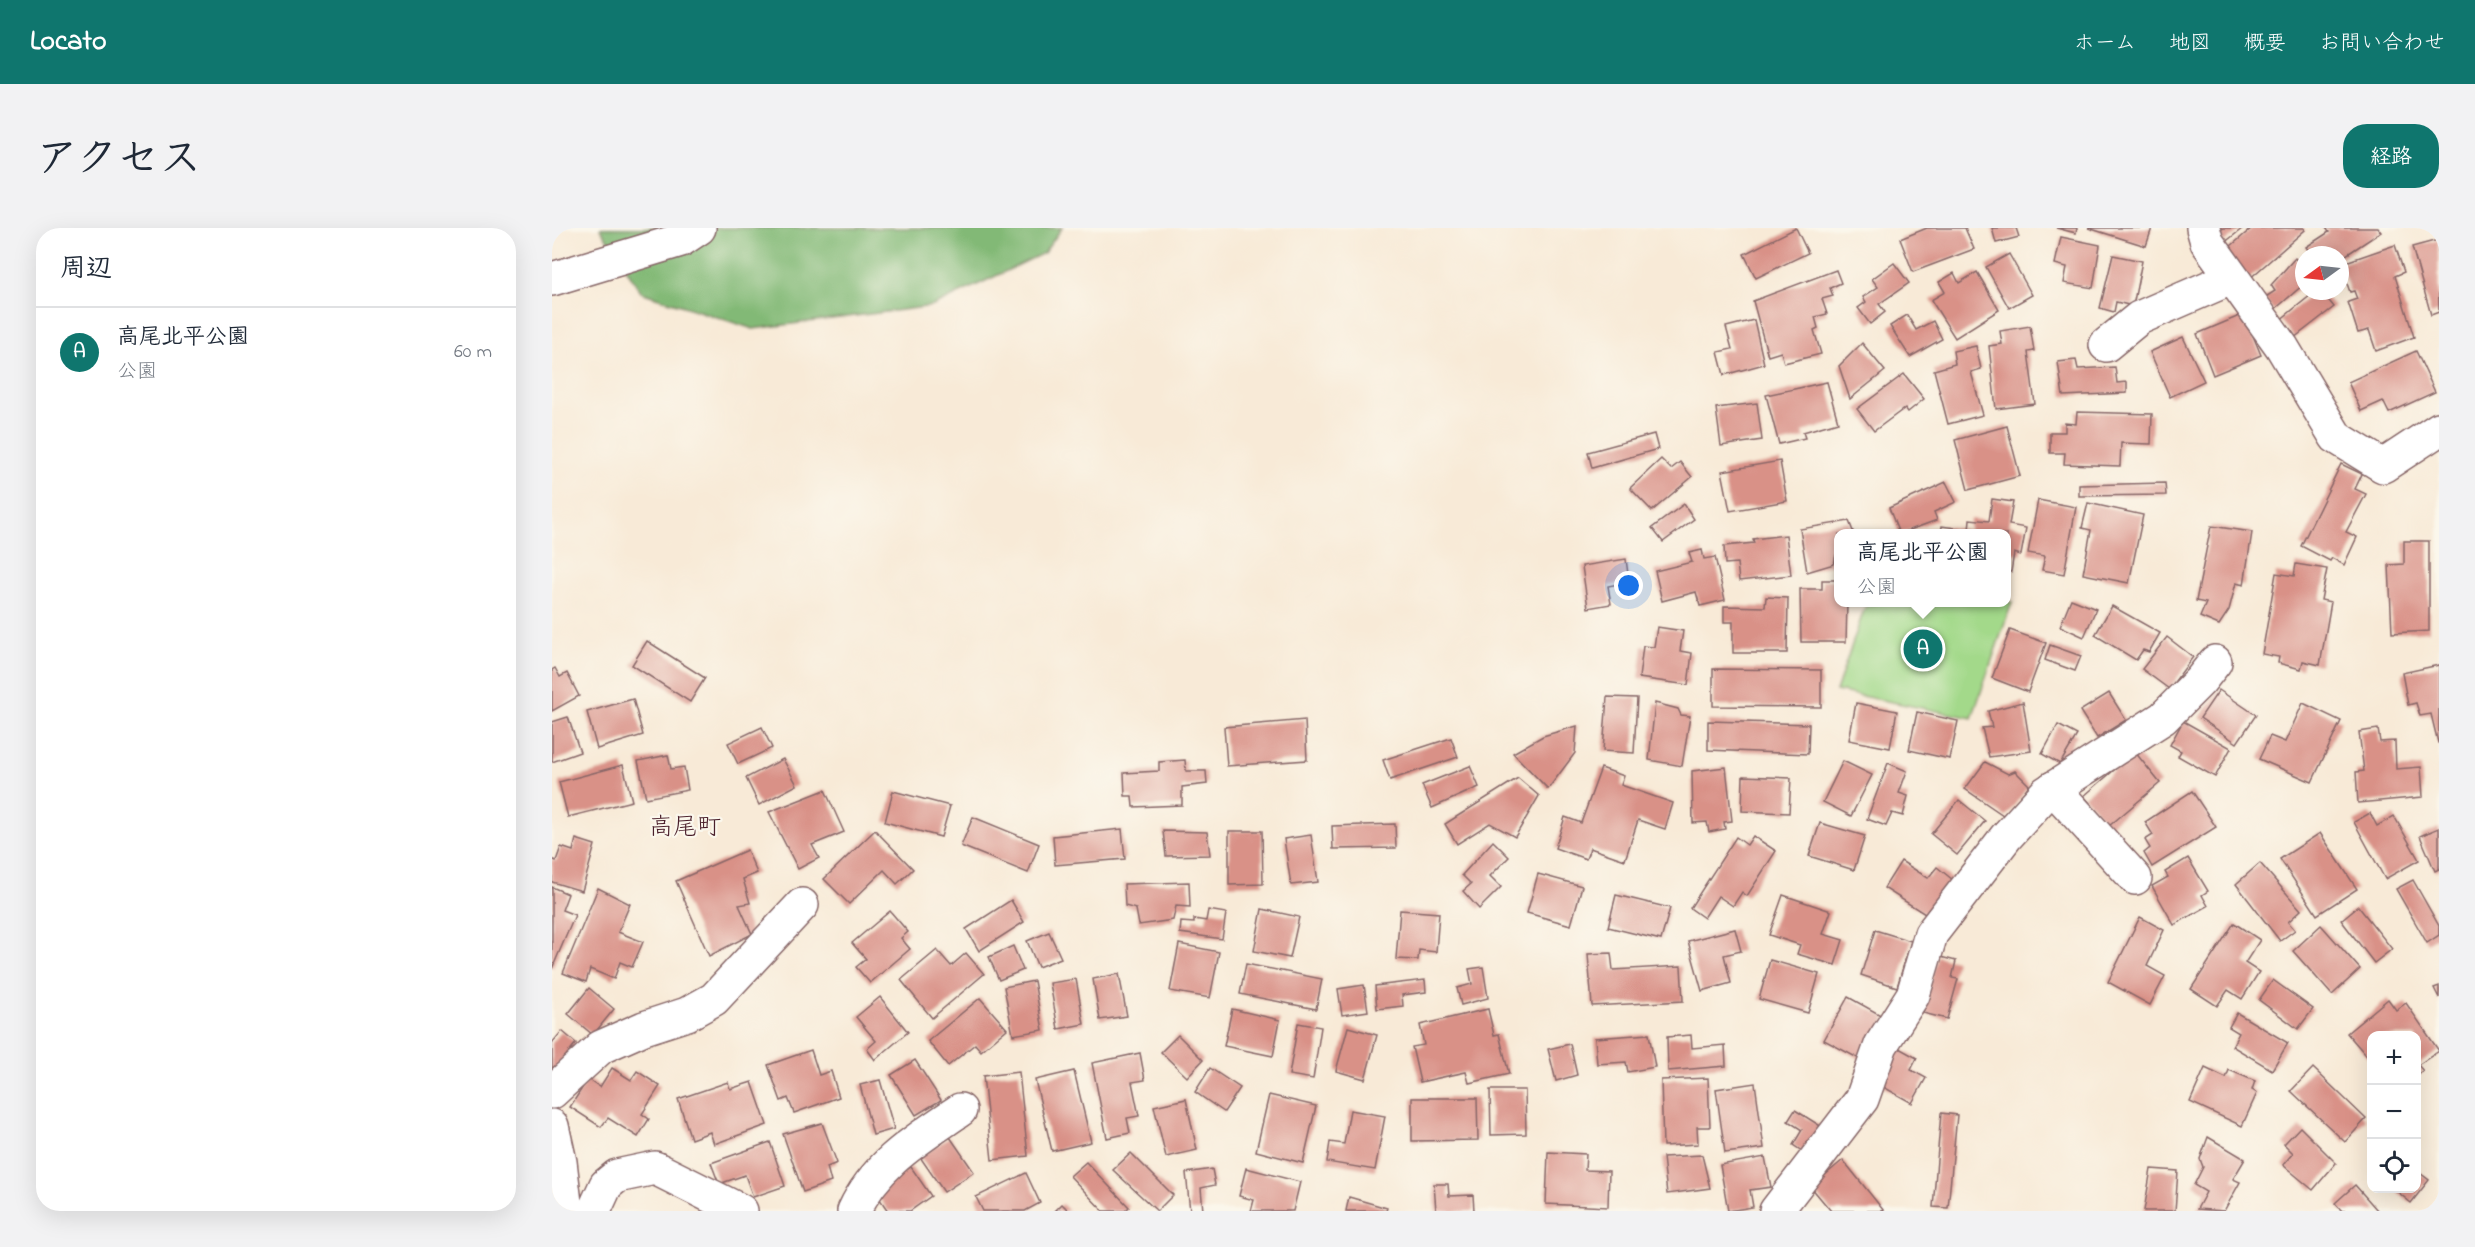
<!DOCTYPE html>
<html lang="ja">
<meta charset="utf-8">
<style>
body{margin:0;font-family:"Indie Flower","Klee One",sans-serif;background:#f2f2f3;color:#1f2937}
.controls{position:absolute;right:18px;bottom:18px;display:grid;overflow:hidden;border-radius:12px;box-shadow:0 6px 24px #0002}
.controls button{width:54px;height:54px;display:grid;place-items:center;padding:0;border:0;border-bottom:2px solid #e0e1e3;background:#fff;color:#1f2937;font:30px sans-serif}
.compass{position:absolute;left:1743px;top:18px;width:54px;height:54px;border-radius:50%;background:#fff;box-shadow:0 6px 24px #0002;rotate:255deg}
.you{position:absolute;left:1077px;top:358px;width:21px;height:21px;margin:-15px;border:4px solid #fff;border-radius:50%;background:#1a73e8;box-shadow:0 0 0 9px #1a73e833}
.badge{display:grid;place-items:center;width:39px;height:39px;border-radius:50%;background:#0f766e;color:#fff;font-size:20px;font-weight:700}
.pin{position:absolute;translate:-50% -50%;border:3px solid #fff;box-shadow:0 2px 6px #0006}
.popup{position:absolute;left:1282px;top:301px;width:177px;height:78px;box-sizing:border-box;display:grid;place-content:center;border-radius:12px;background:#fff;filter:drop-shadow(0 2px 4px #0005);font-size:20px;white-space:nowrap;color:#747a83}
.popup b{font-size:22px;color:#1f2937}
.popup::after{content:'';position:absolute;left:50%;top:100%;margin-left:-12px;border:12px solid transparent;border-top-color:#fff}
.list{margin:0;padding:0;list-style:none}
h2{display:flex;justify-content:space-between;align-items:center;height:78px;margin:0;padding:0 24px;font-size:26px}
h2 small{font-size:20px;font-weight:400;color:#747a83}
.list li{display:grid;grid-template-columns:39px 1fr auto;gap:18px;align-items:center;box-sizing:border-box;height:90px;padding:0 24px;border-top:2px solid #e0e1e3}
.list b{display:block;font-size:22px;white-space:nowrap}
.list p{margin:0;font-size:20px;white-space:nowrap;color:#747a83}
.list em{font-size:20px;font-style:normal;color:#747a83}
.icon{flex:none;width:33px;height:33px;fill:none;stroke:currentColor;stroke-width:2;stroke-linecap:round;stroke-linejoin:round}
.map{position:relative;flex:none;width:1887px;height:983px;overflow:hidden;border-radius:24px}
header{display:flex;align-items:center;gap:36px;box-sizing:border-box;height:84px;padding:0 30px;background:#0f766e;color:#fff}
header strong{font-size:28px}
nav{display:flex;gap:33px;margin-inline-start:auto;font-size:21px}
.intro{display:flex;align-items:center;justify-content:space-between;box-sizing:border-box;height:144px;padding:0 36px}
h1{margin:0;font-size:42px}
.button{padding:15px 27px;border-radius:24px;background:#0f766e;color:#fff;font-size:21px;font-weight:700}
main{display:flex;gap:36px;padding:0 36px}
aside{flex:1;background:#fff;border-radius:24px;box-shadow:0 6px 24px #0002}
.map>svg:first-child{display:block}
.green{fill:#a3d98a;stroke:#767c5a;stroke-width:1.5}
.forest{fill:#82b976;stroke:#666c50;stroke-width:1.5}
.building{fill:#d99187}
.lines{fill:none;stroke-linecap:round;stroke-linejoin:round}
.minor-casing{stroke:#876667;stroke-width:36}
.minor{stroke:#fff;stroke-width:33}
.labels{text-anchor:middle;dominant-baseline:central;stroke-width:4.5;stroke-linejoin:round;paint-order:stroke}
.quarter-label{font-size:24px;fill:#4a1f2b;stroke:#fbf7ec}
</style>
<header>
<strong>Locato</strong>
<nav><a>ホーム</a><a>地図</a><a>概要</a><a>お問い合わせ</a></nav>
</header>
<div class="intro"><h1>アクセス</h1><a class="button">経路</a></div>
<main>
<aside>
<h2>周辺<small></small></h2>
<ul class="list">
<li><span class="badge">A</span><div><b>高尾北平公園</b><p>公園</p></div><em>60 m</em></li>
</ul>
</aside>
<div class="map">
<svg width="1887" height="983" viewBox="0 0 1887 983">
<rect width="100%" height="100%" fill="#fbf7ec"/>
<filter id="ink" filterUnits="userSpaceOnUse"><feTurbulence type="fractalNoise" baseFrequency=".0167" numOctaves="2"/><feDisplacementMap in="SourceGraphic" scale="12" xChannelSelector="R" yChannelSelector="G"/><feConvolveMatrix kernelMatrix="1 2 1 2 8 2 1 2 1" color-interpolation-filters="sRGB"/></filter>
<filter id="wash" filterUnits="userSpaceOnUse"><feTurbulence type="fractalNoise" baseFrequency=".008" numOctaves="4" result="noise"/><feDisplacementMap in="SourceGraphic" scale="24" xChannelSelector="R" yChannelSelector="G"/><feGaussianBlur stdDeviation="1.35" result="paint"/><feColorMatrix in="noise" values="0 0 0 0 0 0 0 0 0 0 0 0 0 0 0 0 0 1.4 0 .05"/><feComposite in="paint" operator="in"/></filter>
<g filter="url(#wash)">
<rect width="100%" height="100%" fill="#f8ead7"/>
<path class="green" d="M1327,374H1460L1420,490L1284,463L1313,379Z"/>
<path class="forest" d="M48,0H510L492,25L381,78L201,101L89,64Z"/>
<g id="blocks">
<g class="building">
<path d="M1244,0L1256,25L1204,50L1192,26Z"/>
<path d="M1375,0H1413L1422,21L1361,44L1348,11Z"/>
<path d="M1440,0H1464L1467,9L1444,15Z"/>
<path d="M1504,0H1525L1524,5Z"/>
<path d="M1536,0H1600L1594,18Z"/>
<path d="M1671,0H1691L1672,15L1665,6Z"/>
<path d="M1700,0H1752L1753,2L1696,52L1672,24Z"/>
<path d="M1774,0H1826L1829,4L1788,31V27H1760L1754,19L1777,4Z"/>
<path d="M1509,9L1548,17L1541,60L1512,55L1515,39L1503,36Z"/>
<path d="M1886,12L1887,84L1879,87L1860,19Z"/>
<path d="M1843,17L1852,44L1843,48L1862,109L1824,123L1817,102L1806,105L1796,74L1805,71L1802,63L1798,64L1788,36Z"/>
<path d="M1457,26L1480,67L1457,80L1434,39Z"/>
<path d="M1561,27L1590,33L1581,78L1564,74L1562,84L1548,80Z"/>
<path d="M1743,30L1752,40V56L1721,83L1712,70L1723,63L1719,57Z"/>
<path d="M1342,35L1357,55L1327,76L1333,84L1318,96L1306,80L1314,74L1311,69L1326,59L1320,51Z"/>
<path d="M1284,42L1289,55L1278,60L1281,68L1270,71L1275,86L1263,89L1266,100L1262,102L1269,126L1232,135L1229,124L1216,128L1201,73Z"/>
<path d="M1425,44L1447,82L1403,110L1379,72L1393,64L1387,54L1402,45L1407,55Z"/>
<path d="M1764,63H1769L1782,79L1742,110L1728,92Z"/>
<path d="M1692,86L1709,127L1661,147L1645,106Z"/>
<path d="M1355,87L1364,102L1381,93L1390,111L1358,129L1338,98Z"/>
<path d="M1202,92L1212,136L1172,147L1166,124L1180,121L1174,99Z"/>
<path d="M1478,98L1482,123L1476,124L1483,176L1444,181L1437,118L1450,116L1448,103Z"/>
<path d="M1631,109L1652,153L1618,169L1598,124Z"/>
<path d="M1310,115L1333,143L1298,171L1287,138Z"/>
<path d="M1424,118L1429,141L1419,144L1431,187L1396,196L1382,142L1403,136L1401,123Z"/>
<path d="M1864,123L1883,164L1837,185L1831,173L1809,183L1796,154Z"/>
<path d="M1524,132L1526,141L1563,139L1565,155L1575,154V165L1511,168L1506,134Z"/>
<path d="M1352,146L1372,171L1356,184L1353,180L1322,203L1305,181Z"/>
<path d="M1275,154L1286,194L1251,204L1253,210L1227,216L1214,167Z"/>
<path d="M1205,175L1210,212L1169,218L1164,180Z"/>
<path d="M1525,184L1600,186L1599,216L1569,215L1568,238L1512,236L1513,225H1498V204H1513V195L1524,196Z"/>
<path d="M1455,198L1468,248L1416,262L1403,212Z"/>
<path d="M1102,206L1106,221L1040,240L1036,224Z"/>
<path d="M1109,231L1119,241L1128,234L1140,249L1100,283L1078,260Z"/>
<path d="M1228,233L1235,273L1178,283L1170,243Z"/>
<path d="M1789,236L1810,246L1803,261L1814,266L1794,304L1805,309L1792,337L1780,330L1778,333L1749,318Z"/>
<path d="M1394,254L1404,274L1382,284L1385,292L1347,306L1337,280Z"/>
<path d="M1613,255L1614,267L1527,268V257Z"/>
<path d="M1440,271L1461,274L1457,297L1474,300L1469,327L1462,325L1459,344H1455V306H1389L1390,298L1417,302L1418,291L1437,293Z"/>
<path d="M1486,272L1524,279L1512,346L1490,342L1493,328L1476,325Z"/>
<path d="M1536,275L1591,287L1577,355L1531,346L1539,302L1530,300Z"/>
<path d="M1132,276L1142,291L1111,314L1100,300Z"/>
<path d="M1297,293L1302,306H1287V326L1284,327L1282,336L1255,344L1248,301Z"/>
<path d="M1659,298L1700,304L1692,357L1684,355L1677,382L1667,397L1648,389L1654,375L1644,373Z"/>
<path d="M1234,307L1239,347L1187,353L1185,335L1173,336L1172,318L1202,315L1201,311Z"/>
<path d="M1852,313H1877V403L1840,405L1837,337L1852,336Z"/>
<path d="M1150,322L1152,331L1163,329L1173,372L1148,378L1144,364L1110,373L1103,343L1140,334L1137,325Z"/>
<path d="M1074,331L1077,354L1056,358L1059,376L1036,380L1030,338Z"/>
<path d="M1744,336L1775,341L1769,372L1779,374L1768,437L1751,433L1749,441L1726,435L1727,429L1710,426L1724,345L1742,348Z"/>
<path d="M1270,352H1287V374H1295L1294,414H1249L1248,361H1270Z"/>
<path d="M1214,369L1236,370L1235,425H1181V394H1172V378L1213,379Z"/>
<path d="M1519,371L1544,381L1532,409L1508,398Z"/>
<path d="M1560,378L1608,405L1597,424L1591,422L1584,432L1543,407Z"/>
<path d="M1105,399L1131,403L1128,423L1140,425L1136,457L1087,450L1091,418L1102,419Z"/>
<path d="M1458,402L1494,415L1476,464L1440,450Z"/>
<path d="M1615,409L1641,429L1617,461L1590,441Z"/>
<path d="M95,413L153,450L138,474L80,437Z"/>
<path d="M1498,417L1529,428L1523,443L1493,432Z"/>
<path d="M1887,437V515H1886L1879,486L1868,488L1864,475L1856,477L1850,445Z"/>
<path d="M3,440L8,449L15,445L27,468L0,483V442Z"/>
<path d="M1161,441L1269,442V479L1161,478Z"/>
<path d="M1667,462L1704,487L1685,515L1648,490Z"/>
<path d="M1557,465L1574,492L1545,510L1528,483Z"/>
<path d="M1055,469L1085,470L1082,525L1051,523Z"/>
<path d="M81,471L91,507L45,521L35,484Z"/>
<path d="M1471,474L1479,523L1437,529L1430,500L1440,499L1436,483Z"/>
<path d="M1103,475L1126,481L1129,487L1138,488L1130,538L1097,532Z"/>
<path d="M1304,475L1345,483L1338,520L1297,512Z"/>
<path d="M1751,475L1789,493L1760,554L1707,531L1718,508L1733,514Z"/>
<path d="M1365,484L1406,493L1398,531L1357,522Z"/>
<path d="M16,489L28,524L0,534V494Z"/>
<path d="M753,492L755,532L675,538L672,499Z"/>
<path d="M1156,493L1257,496L1256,526L1156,522Z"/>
<path d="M1631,493L1679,520L1663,549L1626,528L1629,523L1618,517Z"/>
<path d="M1506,497L1525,507L1508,536L1490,526Z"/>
<path d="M1025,498L1023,525L996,561L961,525L991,508Z"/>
<path d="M210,499L220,520L186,536L176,515Z"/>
<path d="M1826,501L1828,514L1843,513L1844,541L1869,539L1871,569L1806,575L1804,544L1812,543L1807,504Z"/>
<path d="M899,510L906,529L838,552L831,532Z"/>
<path d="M1583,524L1608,555L1557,598L1532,568Z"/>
<path d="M116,527L119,541L132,539L136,562L94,570L86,533Z"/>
<path d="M231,531L245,557L207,577L194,550Z"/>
<path d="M633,532L634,543H654L655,556L630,559V577L581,579L580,568H573L572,545L607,543V534Z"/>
<path d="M1291,533L1320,547L1299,588L1271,574Z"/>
<path d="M1433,534L1456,546L1463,543L1477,557L1454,589L1413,561Z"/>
<path d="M1336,535L1355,543L1347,565L1356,568L1351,588L1340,585L1334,598L1315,591Z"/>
<path d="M71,537L80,573L16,589L7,554Z"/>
<path d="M918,538L927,559L880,580L870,557Z"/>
<path d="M1174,539L1180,593L1172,594L1173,601L1157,604L1155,594L1141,595L1140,543Z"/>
<path d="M1049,540L1072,548L1069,557L1121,575L1113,601L1086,592L1073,632L1038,620L1034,631L1003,620L1013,589L1029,595Z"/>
<path d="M1191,548L1239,550L1237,585L1190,583Z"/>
<path d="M966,550L987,568L963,609L938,595L905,616L893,596Z"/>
<path d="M273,562L292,604L260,617L267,630L246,641L217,584Z"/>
<path d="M341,563L398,578L389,609L333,594Z"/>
<path d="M1640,563L1664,599L1600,639L1592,625L1598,620L1593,612L1601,607L1593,594Z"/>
<path d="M1407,572L1433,593L1405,627L1379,606Z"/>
<path d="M1818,585L1825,598L1842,588L1867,632L1833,651L1802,594Z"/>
<path d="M421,589L487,616L476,645L409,618Z"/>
<path d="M1268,595L1313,608L1302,642L1257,628Z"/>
<path d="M843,596L844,620L781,621L780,598Z"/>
<path d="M1887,600V641L1883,643L1868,608Z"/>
<path d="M570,601L573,631L503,637L501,608Z"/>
<path d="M323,602L361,641L345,656L332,642L297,676L272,651Z"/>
<path d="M611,603L655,604L658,627L614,628Z"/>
<path d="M677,603H710L711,656L677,657Z"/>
<path d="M1768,605L1805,661L1765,687L1728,631Z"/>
<path d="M759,607L766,654L739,657L732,611Z"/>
<path d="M1201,608L1224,623L1195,668L1190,664L1181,678L1166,668L1152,690L1138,680L1184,609L1195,617Z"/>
<path d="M24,611L43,617L30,663L0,654V631L4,633L9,619L21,623Z"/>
<path d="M941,613L957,629L938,648L949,659L927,681L911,663L919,656L910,647Z"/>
<path d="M195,622L205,645L191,651L198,675L187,677L200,706L157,728L124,653Z"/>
<path d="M1636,630L1656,663L1650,667L1656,678L1622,697L1600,658L1616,649L1613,644Z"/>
<path d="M1349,633L1376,650L1385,639L1401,652L1373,686L1332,660Z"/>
<path d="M1708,635L1749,682L1736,694L1743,702L1728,713L1684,656Z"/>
<path d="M986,646L1030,658L1019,697L975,685Z"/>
<path d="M1861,652L1887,698V707L1875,715L1844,661Z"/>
<path d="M637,654L638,679L624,678L621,692L587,697L584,681L573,678L572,656Z"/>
<path d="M0,659L16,666L10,682L23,687L0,741Z"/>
<path d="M46,660L78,676L66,704L91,714L80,739L68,734L62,751L38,741L34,754L11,745Z"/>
<path d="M1064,667L1118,680L1109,712L1056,699Z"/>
<path d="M1231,667L1279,683L1271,706L1291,712L1283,737L1245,726L1248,717L1217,707Z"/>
<path d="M459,672L472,694L427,723L414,701Z"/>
<path d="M1806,678L1840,721L1822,735L1789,692Z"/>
<path d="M710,681L747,689L738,730L702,723Z"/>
<path d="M656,682L674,685L670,711L628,705L629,694L642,695V691L654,693Z"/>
<path d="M848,682L887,685L884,724L867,722L866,732L844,731Z"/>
<path d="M338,683L356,704L349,710L358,721L318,755L304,739L314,731L300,715Z"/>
<path d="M1588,689L1612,702L1595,738L1613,748L1598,777L1556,754Z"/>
<path d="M1682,695L1708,712L1693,735L1707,744L1690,771L1676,762L1665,778L1639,761Z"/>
<path d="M1769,697L1808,741L1780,767L1741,723Z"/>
<path d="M1183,701L1189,723L1172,727L1179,755L1150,763L1136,713Z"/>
<path d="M1323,702L1359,713L1345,759L1309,747Z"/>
<path d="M497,704L509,730L486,739L475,713Z"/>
<path d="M627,716L667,724L658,770L618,763Z"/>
<path d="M461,718L471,742L447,752L437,729Z"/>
<path d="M385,722L399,738L414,725L432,746L380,790L349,752Z"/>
<path d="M1059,725L1061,742L1129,738L1131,773L1040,778L1036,726Z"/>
<path d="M1385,728L1404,733L1400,750L1406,751L1395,791L1371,785Z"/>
<path d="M1218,732L1267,746L1256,785L1207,771Z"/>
<path d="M694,736L770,751L764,781L688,766Z"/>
<path d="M931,739L936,770L909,777L905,760L920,756L917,741Z"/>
<path d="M567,746L575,788L548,792L541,751Z"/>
<path d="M524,751L532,796L506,801L498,755Z"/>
<path d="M873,752L874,764L850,767L851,778L825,781L823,758Z"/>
<path d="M1721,752L1761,781L1746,801L1707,772Z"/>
<path d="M482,753L491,802L461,807L452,759Z"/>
<path d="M812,757L816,783L790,787L786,761Z"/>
<path d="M1887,758V770L1882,760Z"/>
<path d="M37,760L62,781L41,807L16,786Z"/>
<path d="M328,769L356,804L323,832L315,821L324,813L304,789Z"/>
<path d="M1296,769L1334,790L1311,833L1272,812Z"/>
<path d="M428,770L455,801L429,823L423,816L396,838L376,813Z"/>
<path d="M1836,771L1844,782L1854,775L1887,823L1866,837L1871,843L1864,849V808H1820V834L1795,805Z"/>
<path d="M680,781L728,792L721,828L672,818Z"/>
<path d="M936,781L942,807L947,806L957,846L917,855L914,844L868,854L860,819L872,817L868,797Z"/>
<path d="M1685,785L1736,815L1720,842L1680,818L1687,805L1677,799Z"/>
<path d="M746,795L769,799L761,851L737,847Z"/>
<path d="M796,799L825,807L813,851L784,843Z"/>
<path d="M10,803L24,815L0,845V815Z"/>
<path d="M1097,806L1103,839L1076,844L1074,834L1045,836L1043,810Z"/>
<path d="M626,807L651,832L635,849L609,824Z"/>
<path d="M1139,807L1140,820L1173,817L1174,838L1116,843L1115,809Z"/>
<path d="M1018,816L1025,847L1004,853L996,821Z"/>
<path d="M1345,819L1365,830L1359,842L1374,850L1360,875L1326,856Z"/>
<path d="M259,822L267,847L279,843L287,869L242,885L236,870L229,873L216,837Z"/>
<path d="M588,825L593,852L580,854L587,888L575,890L578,905L555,910L540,835Z"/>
<path d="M363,832L389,872L364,887L339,847Z"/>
<path d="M60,840L79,852L85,843L108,858L90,886L97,891L86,909L56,890L49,899L18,879L36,851L48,859Z"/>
<path d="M658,840L688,860L672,884L643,864Z"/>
<path d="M1653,840L1674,850L1677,842L1703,853L1700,862L1705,865L1690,898L1638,874Z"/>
<path d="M1761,840L1814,891L1793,914L1739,863Z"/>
<path d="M522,843L539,914L500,923L483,852Z"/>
<path d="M467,844L476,928L440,932L431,848Z"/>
<path d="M1156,850L1158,899H1145L1146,916L1111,918L1109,852Z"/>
<path d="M328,852L342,901L321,907L308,857Z"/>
<path d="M176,854L178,861L200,854L215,897L162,916L158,904L139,911L126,871Z"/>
<path d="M1203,855L1212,920L1173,925L1164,861Z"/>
<path d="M938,862H973L974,906L939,907Z"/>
<path d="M717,867L764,878L751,935L704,923Z"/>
<path d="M860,870H925L926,912L860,913Z"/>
<path d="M634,871L645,922L614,929L602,878Z"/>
<path d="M798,882L833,888L823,942L775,934L778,914L792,916Z"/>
<path d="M1243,882L1270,899L1253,925L1241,917L1250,902L1236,893Z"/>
<path d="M1389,885L1405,887L1396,980L1381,979Z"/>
<path d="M270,895L285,935L275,939L279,954L251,964L231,906Z"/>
<path d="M1748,899L1784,935L1761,962L1731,937L1741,925L1732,916Z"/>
<path d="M398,909L422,944L392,964L368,929Z"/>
<path d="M1656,909L1693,931L1681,951L1688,954L1672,983L1645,981L1654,964L1642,957L1651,939L1648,931Z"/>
<path d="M218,914L233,958L201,969L193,947L167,956L159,935Z"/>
<path d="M996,924L1034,926L1033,942L1057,943L1056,979L994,976Z"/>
<path d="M579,925L621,967L605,983L561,942Z"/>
<path d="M1150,927L1158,960L1115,966L1111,929Z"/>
<path d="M1213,929L1219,959L1198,962L1201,979L1176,983L1168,937Z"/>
<path d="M1291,932L1332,983H1279L1259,959Z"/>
<path d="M534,934L577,979L573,983H551L518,948Z"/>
<path d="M359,939L379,968L358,983H336L323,964Z"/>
<path d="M694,940L748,954L741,983H699L702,972L687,968Z"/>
<path d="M660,941L663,957L649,960L651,983H638L634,945Z"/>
<path d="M1599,941L1626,943L1623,983H1592Z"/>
<path d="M1864,942L1877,952L1859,975L1841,960H1864Z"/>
<path d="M474,945L488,975L473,983H431L424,969Z"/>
<path d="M882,956H896L897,968L921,967L922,983H884Z"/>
<path d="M1803,957L1826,983H1790L1783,975Z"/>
<path d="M797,969L835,980L834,983H794Z"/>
<path d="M1887,974V983H1875Z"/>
<path d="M510,976L517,983H503Z"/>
</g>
</g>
</g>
<g filter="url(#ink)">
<use href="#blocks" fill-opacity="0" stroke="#876667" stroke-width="1.5"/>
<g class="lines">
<g class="minor-casing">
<g id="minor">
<path d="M1651,0L1655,14L1730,119L1784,209L1831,238L1887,201"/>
<path d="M0,51L129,12L147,0"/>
<path d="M1554,117L1587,90L1679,50"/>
<path d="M1501,560L1583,650"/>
<path d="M0,864L49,819L92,800L135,786L162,771L250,677"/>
<path d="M0,898L8,934L14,983"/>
<path d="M42,983L54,957L65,948L103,940L189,983"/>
<path d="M302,983C324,935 366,911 408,882"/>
<path d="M1224,983L1310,871L1329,817L1361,767L1379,706L1454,609L1494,565L1611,490L1648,453L1663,434"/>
</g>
</g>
<use href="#minor" class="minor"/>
</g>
</g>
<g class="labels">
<g class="quarter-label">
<text x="133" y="600">高尾町</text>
</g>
</g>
</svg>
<div class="controls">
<button>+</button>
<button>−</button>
<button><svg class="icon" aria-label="locate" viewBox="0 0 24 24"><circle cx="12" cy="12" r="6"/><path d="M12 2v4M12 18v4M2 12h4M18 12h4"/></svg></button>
</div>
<svg class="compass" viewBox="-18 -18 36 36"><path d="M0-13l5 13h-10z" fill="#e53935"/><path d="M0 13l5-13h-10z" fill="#747a83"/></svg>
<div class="you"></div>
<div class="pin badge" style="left:1371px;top:421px">A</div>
<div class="popup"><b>高尾北平公園</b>公園</div>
</div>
</main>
